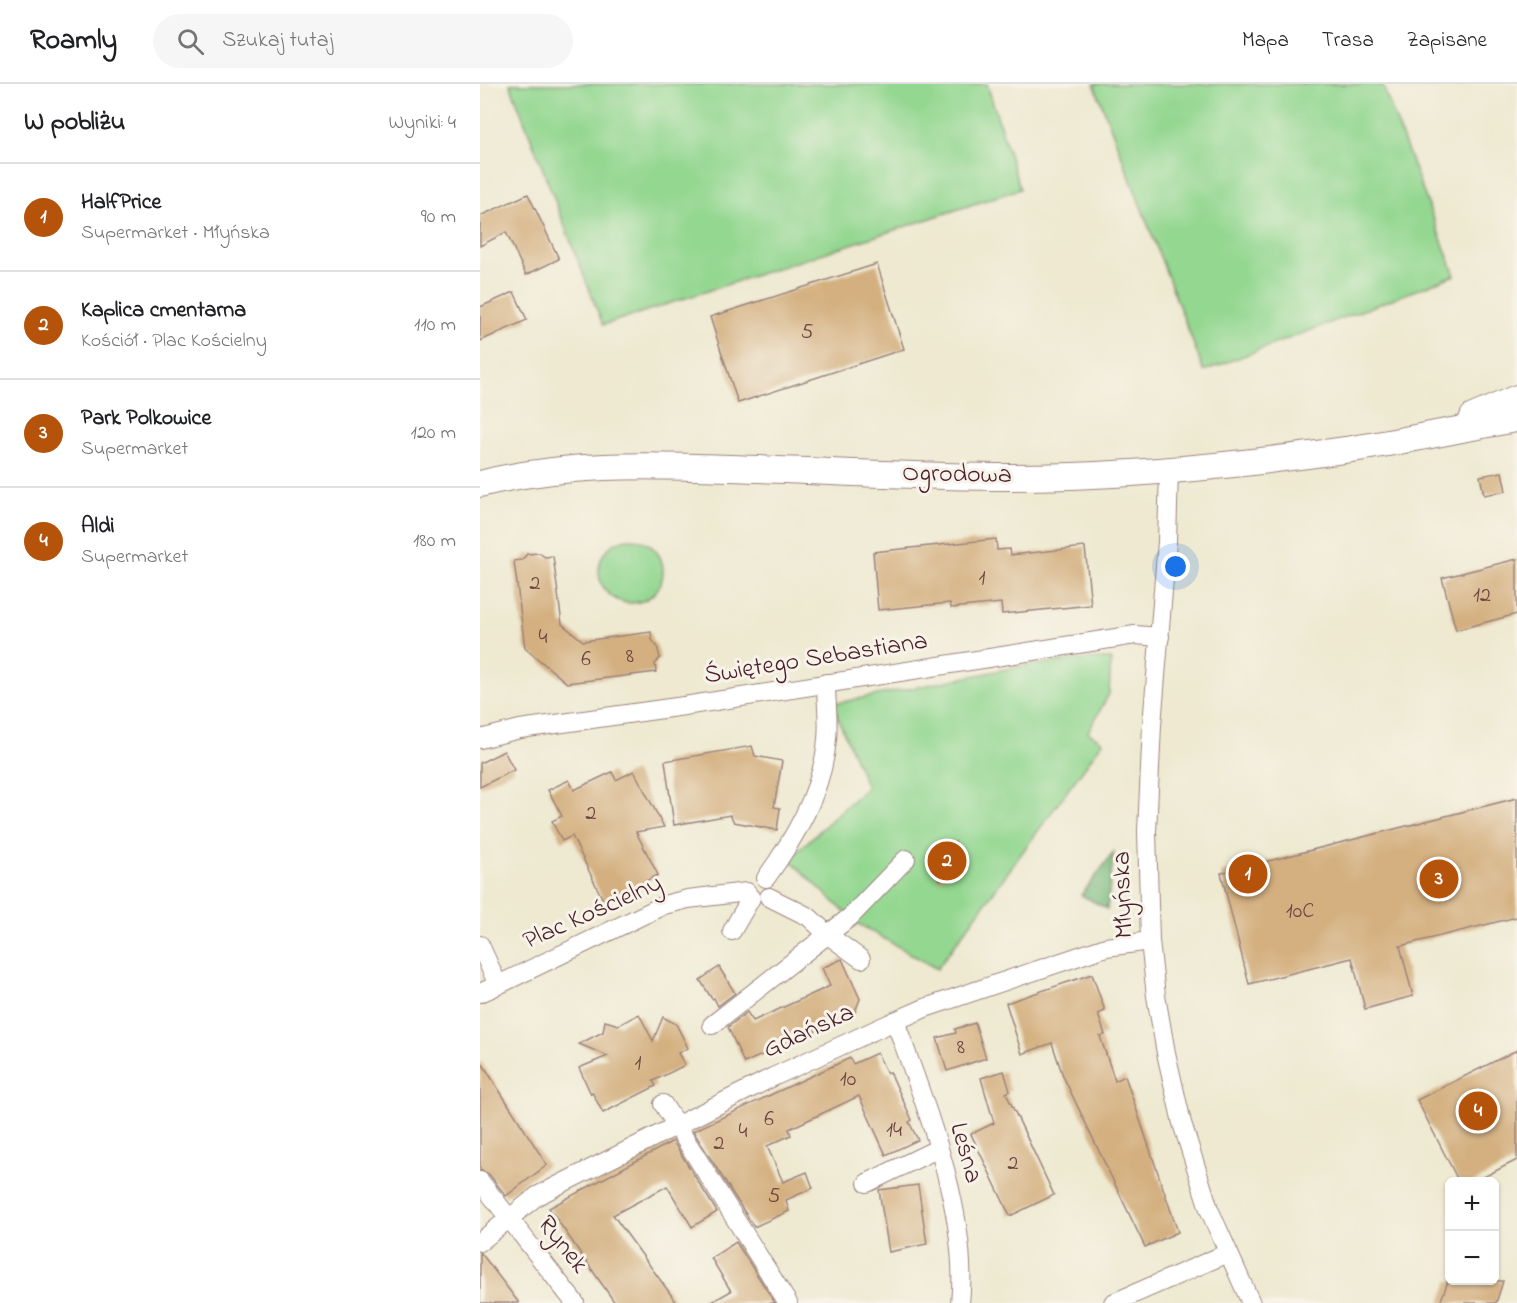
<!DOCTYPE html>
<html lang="pl">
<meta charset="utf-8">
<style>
body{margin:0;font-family:"Indie Flower",sans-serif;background:#f6f6f6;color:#202124}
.controls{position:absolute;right:18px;bottom:18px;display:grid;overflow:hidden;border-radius:9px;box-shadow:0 2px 4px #0004}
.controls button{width:54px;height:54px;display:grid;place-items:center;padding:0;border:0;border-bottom:2px solid #e0e0e0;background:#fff;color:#202124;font:30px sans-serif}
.you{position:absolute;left:696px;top:483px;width:21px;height:21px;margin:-15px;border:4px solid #fff;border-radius:50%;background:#1a73e8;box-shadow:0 0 0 9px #1a73e833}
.badge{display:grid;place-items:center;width:39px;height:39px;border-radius:50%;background:#b45309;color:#fff;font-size:20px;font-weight:700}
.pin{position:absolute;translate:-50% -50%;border:3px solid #fff;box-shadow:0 2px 6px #0006}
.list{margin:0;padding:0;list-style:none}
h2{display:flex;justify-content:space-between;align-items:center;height:78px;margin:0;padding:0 24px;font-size:26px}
h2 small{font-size:20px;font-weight:400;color:#757577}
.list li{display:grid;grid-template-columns:39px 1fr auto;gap:18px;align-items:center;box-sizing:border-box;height:108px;padding:0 24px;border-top:2px solid #e0e0e0}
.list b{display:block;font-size:22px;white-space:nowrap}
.list p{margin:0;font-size:20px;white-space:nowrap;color:#757577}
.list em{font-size:20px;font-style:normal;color:#757577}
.icon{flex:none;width:33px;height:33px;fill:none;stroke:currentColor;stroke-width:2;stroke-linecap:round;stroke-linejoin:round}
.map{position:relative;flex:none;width:1037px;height:1219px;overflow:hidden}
header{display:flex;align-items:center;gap:36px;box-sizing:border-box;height:84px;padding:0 30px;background:#fff;border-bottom:2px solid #e0e0e0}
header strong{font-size:28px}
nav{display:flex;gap:33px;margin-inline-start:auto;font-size:21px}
.search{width:420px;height:54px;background:#f6f6f6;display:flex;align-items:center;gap:15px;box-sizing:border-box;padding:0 21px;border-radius:33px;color:#757577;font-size:22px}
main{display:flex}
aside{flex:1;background:#fff}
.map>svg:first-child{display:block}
.green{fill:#93d790;stroke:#6e7b5e;stroke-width:1.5}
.forest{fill:#76b87a;stroke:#606c52;stroke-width:1.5}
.building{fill:#d4b080}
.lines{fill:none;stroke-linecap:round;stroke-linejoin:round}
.street-casing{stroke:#9c847e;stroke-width:20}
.secondary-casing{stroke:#9c847e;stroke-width:28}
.street{stroke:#fff;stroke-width:18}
.secondary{stroke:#fff;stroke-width:26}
.labels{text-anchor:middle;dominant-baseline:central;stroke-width:6;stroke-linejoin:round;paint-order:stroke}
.number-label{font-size:22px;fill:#6c4340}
.street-label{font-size:26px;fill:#4a1f2b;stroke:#f7f3e8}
</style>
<header>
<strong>Roamly</strong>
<div class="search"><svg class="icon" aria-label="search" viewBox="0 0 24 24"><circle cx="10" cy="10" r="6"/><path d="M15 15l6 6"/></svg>Szukaj tutaj</div>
<nav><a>Mapa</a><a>Trasa</a><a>Zapisane</a></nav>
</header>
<main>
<aside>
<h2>W pobliżu<small>Wyniki: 4</small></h2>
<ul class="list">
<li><span class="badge">1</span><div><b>HalfPrice</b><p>Supermarket · Młyńska</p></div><em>90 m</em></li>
<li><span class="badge">2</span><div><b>Kaplica cmentarna</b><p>Kościół · Plac Kościelny</p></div><em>110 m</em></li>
<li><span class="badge">3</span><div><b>Park Polkowice</b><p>Supermarket</p></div><em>120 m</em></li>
<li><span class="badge">4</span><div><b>Aldi</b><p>Supermarket</p></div><em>180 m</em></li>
</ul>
</aside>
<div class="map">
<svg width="1037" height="1219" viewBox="0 0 1037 1219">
<rect width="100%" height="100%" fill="#f7f3e8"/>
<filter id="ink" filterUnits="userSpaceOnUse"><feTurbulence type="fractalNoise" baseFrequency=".0167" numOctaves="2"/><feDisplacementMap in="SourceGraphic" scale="12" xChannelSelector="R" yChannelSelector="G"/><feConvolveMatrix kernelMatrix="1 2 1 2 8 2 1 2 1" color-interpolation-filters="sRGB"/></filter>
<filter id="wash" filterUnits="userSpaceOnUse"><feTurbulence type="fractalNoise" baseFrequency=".008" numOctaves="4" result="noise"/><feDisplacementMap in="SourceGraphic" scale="24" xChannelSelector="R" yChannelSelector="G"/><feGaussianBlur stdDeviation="1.35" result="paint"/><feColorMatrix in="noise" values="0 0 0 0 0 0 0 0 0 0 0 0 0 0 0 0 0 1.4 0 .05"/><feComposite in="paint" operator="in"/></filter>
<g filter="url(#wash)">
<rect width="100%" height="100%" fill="#eee9d0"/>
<g class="green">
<path d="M30,0H507L540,105L123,241Z"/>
<path d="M614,0H902L975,191L724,287Z"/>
<circle cx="151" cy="487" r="32"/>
<path d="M609,575H631L629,610L608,648L623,658L457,885L375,838L309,775L387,703L352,620L547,581Z"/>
</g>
<path class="forest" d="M634,768L627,825L601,811Z"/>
<g id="blocks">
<g class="building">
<path d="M48,110L79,175L46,191L26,148L0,162V132Z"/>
<path d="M397,180L424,265L258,319L230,233Z"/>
<path d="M34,208L47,236L0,257V223Z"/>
<path d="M1022,388L1026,407L1004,411L1000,392Z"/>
<path d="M516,455L517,466L530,465L531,471L605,463L611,521L522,530L521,519L471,524L470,519L398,526L393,468Z"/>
<path d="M59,469L65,473L73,472L82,540L103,557L171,548L172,556L177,562L180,574L175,580L176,588L87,599L45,564L34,477L42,476L47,470Z"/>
<path d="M1037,475V530L976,546L962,494Z"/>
<path d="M272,662L275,672L302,677L294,723L300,724L297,746L254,738L250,731L194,741L185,677Z"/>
<path d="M24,667L34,686L0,703V679Z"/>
<path d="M154,687L184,743L156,748L178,791L124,818L92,752L82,757L72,737L82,732L68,706L89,696L94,706L132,688L136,696Z"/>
<path d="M1037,714V833L920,862L933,912L885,925L872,874L769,900L741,789Z"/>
<path d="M475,758L487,780L460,796L447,774Z"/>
<path d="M362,875L380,915L374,930L264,979L248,943L267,928L273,937L350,902L342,884Z"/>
<path d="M239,883L255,909L238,922L234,914L232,915L220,896Z"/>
<path d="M612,890L625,927L618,930L625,951L620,952L635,997L645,992L698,1148L665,1163L583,992L572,959L542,970L526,919Z"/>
<path d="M159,930L173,957L183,933L196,940L208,964L198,969L205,981L173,997L176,1002L123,1029L112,1008L111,1010L99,984L128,972L99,960L123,948L125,937L139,941Z"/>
<path d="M495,939L506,974L467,987L457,954L476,949L475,945Z"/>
<path d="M1037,966V1076L994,1098H979L937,1016Z"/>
<path d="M397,969L407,989L410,988L432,1036L429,1038L438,1056L406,1071L379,1012L309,1045L311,1051L287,1062L303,1098L327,1088L333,1104L306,1116L309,1127L274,1143L213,1047L370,974L373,980Z"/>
<path d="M0,976L67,1081L26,1112L9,1090L0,1086Z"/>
<path d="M524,987L530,1007L526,1009L574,1111L530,1132L491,1050L514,1039L501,994Z"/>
<path d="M193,1057L237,1128L212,1143L187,1102L133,1131L197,1219H135L69,1124Z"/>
<path d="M438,1101L447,1160L409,1168L399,1106Z"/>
<path d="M256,1158L295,1219H230L251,1207L231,1174Z"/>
<path d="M0,1169H1L39,1219H0Z"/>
<path d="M968,1197H1023L1016,1219H960Z"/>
</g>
</g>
</g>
<g filter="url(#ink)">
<use href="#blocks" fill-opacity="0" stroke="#9c847e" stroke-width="1.5"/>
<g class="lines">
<g class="street-casing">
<g id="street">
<path d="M689,386L687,458L672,641L667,747L670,857L676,912L686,969L702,1039L729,1125L771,1219"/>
<path d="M0,655L40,645L204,622L655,551L680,553"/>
<path d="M286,794C315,754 343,706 347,655C349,637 346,618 346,599"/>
<path d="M289,813L329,833L348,851L381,875"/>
<path d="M252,847L271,814"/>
<path d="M0,861L18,901L0,909"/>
<path d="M18,901L184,821L208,815L267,808"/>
<path d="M415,937C445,1019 490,1132 480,1219"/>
<path d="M232,941L370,833L426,775"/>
<path d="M183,1020L308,1219"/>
<path d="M0,1097L95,1219"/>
<path d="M387,1099L459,1064"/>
<path d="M0,1158L57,1112L293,993L406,941L445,924L626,863L670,857"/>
<path d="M633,1219L748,1169"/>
</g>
</g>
<g class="secondary-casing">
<g id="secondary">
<path d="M993,333L1037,314"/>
<path d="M0,400C82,379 166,381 250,384C339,387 428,392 517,393C636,394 755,382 872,365C927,357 982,344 1037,335"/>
</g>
</g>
<use href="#street" class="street"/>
<use href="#secondary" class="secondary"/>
</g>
</g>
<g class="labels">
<g class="number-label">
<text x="327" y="249">5</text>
<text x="502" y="495">1</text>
<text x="55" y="500">2</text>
<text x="1002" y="512">12</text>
<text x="63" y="554">4</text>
<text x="150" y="573">8</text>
<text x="106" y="576">6</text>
<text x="111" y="730">2</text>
<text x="820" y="828">10C</text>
<text x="481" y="964">8</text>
<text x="158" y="980">1</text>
<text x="368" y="996">10</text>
<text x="289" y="1036">6</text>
<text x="414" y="1047">14</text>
<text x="263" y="1048">4</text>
<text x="239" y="1060">2</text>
<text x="533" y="1080">2</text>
<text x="294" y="1113">5</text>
</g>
<g class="street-label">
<text transform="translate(477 391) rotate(1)">Ogrodowa</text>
<text transform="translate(336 575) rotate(-9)">Świętego Sebastiana</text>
<text transform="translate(644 811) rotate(-92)">Młyńska</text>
<text transform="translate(113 829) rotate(-24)">Plac Kościelny</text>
<text transform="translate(329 948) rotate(-25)">Gdańska</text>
<text transform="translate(485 1069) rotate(74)">Leśna</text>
<text transform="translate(82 1161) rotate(52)">Rynek</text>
</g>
</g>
</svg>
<div class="controls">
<button>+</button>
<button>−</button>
</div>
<div class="you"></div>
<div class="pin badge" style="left:768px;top:790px">1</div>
<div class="pin badge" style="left:467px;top:777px">2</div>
<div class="pin badge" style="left:959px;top:795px">3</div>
<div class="pin badge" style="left:998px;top:1027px">4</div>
</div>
</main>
